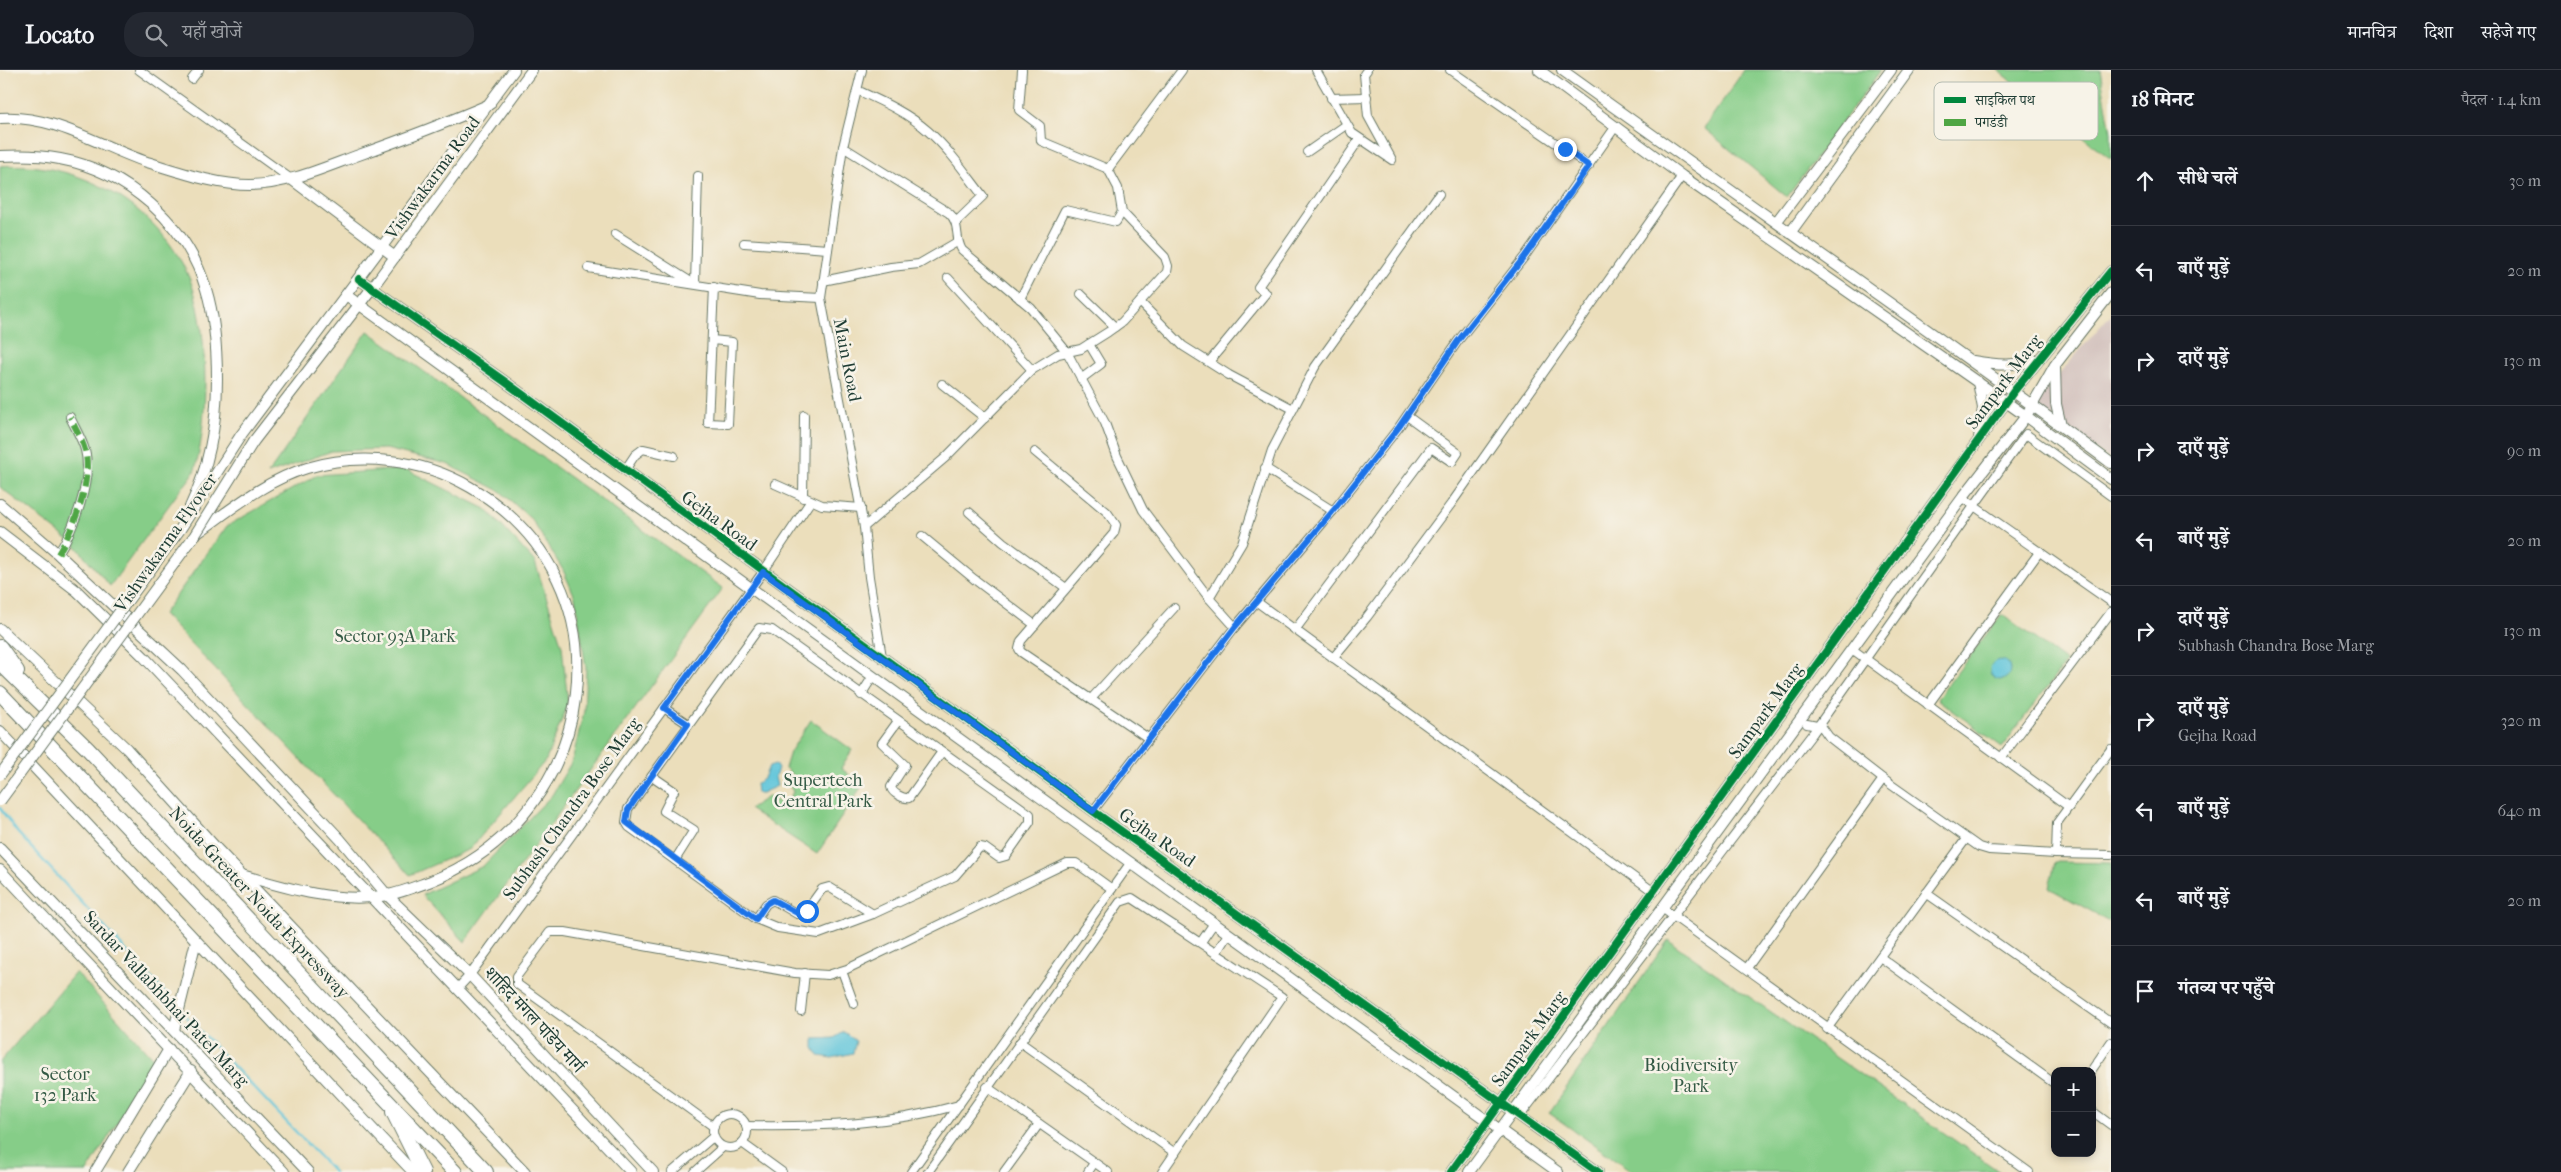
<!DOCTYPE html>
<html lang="hi">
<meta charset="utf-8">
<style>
body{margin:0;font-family:"IM FELL French Canon","Noto Serif Devanagari",serif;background:#242831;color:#f1f3f6}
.controls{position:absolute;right:15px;bottom:15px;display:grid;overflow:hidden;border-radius:10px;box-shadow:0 2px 8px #0003}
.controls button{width:45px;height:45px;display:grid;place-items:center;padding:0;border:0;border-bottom:1px solid #363941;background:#171b24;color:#f1f3f6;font:25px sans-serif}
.stop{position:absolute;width:15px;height:15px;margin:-11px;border:4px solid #1a73e8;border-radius:50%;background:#fff}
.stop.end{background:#1a73e8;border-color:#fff;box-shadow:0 1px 5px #0008}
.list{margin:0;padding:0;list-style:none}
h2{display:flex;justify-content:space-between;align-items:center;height:65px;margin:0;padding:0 20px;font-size:21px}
h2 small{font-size:16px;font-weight:400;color:#9ea1a6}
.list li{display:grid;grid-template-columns:32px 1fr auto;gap:15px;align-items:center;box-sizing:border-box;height:90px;padding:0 20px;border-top:1px solid #363941}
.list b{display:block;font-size:19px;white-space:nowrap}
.list p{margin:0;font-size:16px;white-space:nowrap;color:#9ea1a6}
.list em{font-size:16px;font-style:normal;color:#9ea1a6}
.icon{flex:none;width:28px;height:28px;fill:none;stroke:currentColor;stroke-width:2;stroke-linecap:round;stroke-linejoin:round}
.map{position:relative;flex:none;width:2111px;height:1102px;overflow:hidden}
header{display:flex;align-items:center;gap:30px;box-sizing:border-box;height:70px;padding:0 25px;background:#171b24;border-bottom:1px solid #363941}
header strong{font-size:24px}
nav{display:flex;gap:28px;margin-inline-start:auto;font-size:18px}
.search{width:350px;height:45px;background:#242831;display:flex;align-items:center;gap:12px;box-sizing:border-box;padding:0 18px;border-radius:20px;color:#9ea1a6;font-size:19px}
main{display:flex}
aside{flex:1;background:#171b24}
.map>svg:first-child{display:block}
.industrial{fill:#d1c0bc}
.green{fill:#86cd88;stroke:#52855e}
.water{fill:#5ec5da;stroke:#3e8187}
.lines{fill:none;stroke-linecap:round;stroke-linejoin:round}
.stream{stroke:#5ec5da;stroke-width:2.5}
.street-casing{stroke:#667563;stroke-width:10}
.secondary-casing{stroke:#667563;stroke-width:12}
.highway-casing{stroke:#667563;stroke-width:16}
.street{stroke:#fff;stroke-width:8}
.secondary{stroke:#fff;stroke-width:10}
.highway{stroke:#fff;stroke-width:14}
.secondary-bridge-casing{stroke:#667563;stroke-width:12;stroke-linecap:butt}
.secondary-bridge{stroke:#fff;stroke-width:10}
.quiet{stroke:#4fa644;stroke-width:6;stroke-dasharray:12 6;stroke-linecap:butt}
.cycleway-casing{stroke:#f7f3e8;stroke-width:11}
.cycleway{stroke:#00873e;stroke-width:8}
.route{stroke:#1a73e8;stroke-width:6}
.labels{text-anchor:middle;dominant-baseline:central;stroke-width:5;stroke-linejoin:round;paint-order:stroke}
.street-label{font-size:18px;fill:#1f3d34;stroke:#f7f3e8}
.park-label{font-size:18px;fill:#345a45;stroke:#f7f3e8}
.key{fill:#f7f3e8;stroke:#b6bcb2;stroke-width:1}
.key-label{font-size:14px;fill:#1f3d34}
</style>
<header>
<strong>Locato</strong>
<div class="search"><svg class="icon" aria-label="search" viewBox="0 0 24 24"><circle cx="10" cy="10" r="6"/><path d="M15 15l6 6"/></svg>यहाँ खोजें</div>
<nav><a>मानचित्र</a><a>दिशा</a><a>सहेजे गए</a></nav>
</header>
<main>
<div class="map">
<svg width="2111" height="1102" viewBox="0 0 2111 1102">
<rect width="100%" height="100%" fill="#f7f3e8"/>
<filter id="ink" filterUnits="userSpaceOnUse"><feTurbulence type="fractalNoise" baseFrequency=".02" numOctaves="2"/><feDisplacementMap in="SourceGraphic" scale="10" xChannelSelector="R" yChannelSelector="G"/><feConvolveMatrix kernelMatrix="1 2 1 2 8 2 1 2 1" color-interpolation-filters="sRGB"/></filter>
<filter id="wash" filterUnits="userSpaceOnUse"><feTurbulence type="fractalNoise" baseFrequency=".0096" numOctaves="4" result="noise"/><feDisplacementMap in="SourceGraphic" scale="20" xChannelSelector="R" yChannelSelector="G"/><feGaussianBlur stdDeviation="1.12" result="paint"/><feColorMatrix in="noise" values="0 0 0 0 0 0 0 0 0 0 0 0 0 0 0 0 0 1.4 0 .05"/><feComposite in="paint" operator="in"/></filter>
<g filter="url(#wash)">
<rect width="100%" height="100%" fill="#ebdebb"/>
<path class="industrial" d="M2111,244V390L2033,335Z"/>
<g class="green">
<path d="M1744,0H1881L1787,127L1704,58Z"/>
<path d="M1998,0H2100L2111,63V89Z"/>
<path d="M0,96C77,90 156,134 188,205C209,251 209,347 196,396C194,407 181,418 175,427C153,457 132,486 110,516L75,475L0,417Z"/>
<path d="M368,261L723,518L465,872L422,825L483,796L552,725L572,691L584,641L586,598L575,527L563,500L532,450L500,421L447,394L386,379L332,381L268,404Z"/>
<path d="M405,399L486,439L535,492L562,576L568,634L546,690L470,779L410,805L163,544L227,456L317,405Z"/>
<path d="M2002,544L2066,592L2002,677L1937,629Z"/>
<path d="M811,650L852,680L841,698L862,716L817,784L749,739L769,726L785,736L793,722L790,715L795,707L785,698L790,682Z"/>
<path d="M2055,792L2111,793V852L2049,818Z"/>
<path d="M1668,870L2000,1102H1633L1549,1043Z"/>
<path d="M76,902L155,991L87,1102H0V992Z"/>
</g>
<g class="water">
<circle cx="2000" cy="600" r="10"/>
<path d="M775,694L778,699L775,707L777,716L762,723H757L756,714L764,708L769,696Z"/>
<path d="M844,962L856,971L853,983L832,988L819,986L814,978V969L834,968Z"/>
</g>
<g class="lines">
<g class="stream">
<path d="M0,738L17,762L177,936"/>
<path d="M182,942L334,1102"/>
</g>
</g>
</g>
<g filter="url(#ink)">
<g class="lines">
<g class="street-casing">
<g id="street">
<path d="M139,0L291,109"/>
<path d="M862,0L843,77L821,228L864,457L869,507L882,587"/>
<path d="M1316,0L1352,63L1392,90"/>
<path d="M1367,0L1364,4L1368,46L1391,88"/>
<path d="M1450,0L1589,96"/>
<path d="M192,9L199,0"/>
<path d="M857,20C881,31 908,43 928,61C950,80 966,104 983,126L956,152"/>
<path d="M1331,28L1367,27"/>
<path d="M843,77L949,143C961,154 954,167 962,180L1031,238L1067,282L1105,353L1117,386L1143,440L1209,528L1235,557"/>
<path d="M1307,82L1346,55"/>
<path d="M1108,99L1182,0"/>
<path d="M615,164L691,212"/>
<path d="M744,173L828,179"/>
<path d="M588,198L760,225L821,228"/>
<path d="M948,208L1032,300"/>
<path d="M823,211L891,197L919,194L957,172"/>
<path d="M695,214L698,106"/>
<path d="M1081,224L1115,257"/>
<path d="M1020,229L1065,140L1116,152L1122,142"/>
<path d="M1140,232L1183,276L1229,305L1293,339"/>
<path d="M712,270L732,272L728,354L708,353L714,217"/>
<path d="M1209,292L1266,223L1258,217L1359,70"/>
<path d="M1081,309L1101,294L1089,274"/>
<path d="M942,314L985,348"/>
<path d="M1035,382L1107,442L1116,455L1114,463L1021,571L1019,579L1021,582L1148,668"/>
<path d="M1265,398L1333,441"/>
<path d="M625,400L635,385L643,379L674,386"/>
<path d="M775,414L822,435L861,438"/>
<path d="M2111,426L2026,364L1974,436L2111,532"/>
<path d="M803,428L804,345"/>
<path d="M969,442L1003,472L1066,518"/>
<path d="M864,457L945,388L1032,300L1058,284L1081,279L1108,262L1122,252L1167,202L1168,196L1165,187L1122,142L1118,118L1108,99L1041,71L1040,56L1019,40L1022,0"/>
<path d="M922,466L974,509L1035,555"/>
<path d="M58,484C74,458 93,410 85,380C82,369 75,358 70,347"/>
<path d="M1209,528L1242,473L1272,380L1315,297L1439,124"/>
<path d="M1257,532L1654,822"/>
<path d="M759,558L772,560L1030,744V752L1006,786L999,788L985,778L980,777L955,806L873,844L829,817L822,819L804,844H797L773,830L766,834L756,849L629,757L626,752L628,739Z"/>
<path d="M1295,560L1431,378L1452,392L1458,383L1407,346"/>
<path d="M1852,579L2069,737"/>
<path d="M1333,588L1367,547L1451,434L1682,106"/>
<path d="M861,625L873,606"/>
<path d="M1091,629L1174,538"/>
<path d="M1928,635L2040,481"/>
<path d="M664,638L688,654"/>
<path d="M898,651L882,673L905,695L891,717C892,723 903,729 909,728L941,683"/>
<path d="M1807,654L1822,657L1829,667L1883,709L1979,777L1989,780L2056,784L2111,785"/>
<path d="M2001,688L2111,542"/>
<path d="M652,706L674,721L664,741L694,760L675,790"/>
<path d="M1093,741L1235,557L1333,441L1399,357L1458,271L1525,186L1616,56"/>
<path d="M2056,784L2057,753L2111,679"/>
<path d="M1926,823L2111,953"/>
<path d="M1662,838L2029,1102"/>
<path d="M756,849L778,858L819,864L873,844"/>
<path d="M1201,872L1214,853"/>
<path d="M1216,883L1228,864"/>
<path d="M1880,887L2055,1014"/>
<path d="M1747,898L1883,709"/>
<path d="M842,901L854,934"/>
<path d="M457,919L470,905L763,502L810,432"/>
<path d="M801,941L805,903"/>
<path d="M1827,959L1966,769"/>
<path d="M1020,972L1175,1083"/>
<path d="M2091,1001L2111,972"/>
<path d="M987,1017L1108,1102"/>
<path d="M2092,1041L2111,1055"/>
<circle cx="730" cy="1061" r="17"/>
<path d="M1520,1046L1813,663L1974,436L1963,427"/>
<path d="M746,1056C819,1057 889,1055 959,1035"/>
<path d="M714,1057L517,914V906L550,862H565L795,903L828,905L847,899L1067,793H1076L1112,819"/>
<path d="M742,1073L782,1102"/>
<path d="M672,1102L714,1066"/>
<path d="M695,1102L723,1077"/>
<path d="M911,1102L1131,792"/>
<path d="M928,1102L1120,832L1132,828L1282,927L1162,1102"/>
<path d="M1004,1102L1039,1054"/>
<path d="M1088,1102L1094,1093"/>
</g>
</g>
<g class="secondary-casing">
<g id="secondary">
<path d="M1539,0L1682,106L2026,346L2111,409"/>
<path d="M1562,0C1745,132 1930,259 2111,393"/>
<path d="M0,48C53,44 99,76 147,92C180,102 216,115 250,115C287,114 321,99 356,86C401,70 446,53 490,34"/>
<path d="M0,86C20,85 40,85 60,89C127,101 187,154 206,219C215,248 217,278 217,309C217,353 209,397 190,437"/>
<path d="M291,109L395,187"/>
<path d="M1777,151L1891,0"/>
<path d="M1790,163L1909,0"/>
<path d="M359,209L504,311L1093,741L1598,1102"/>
<path d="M346,225L1558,1102"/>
<path d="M1973,291C2001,296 2014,296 2040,289"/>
<path d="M2055,296L2056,334L2061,356"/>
<path d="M1978,312L1983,338L1979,368"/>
<path d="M241,365L514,0"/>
<path d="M253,372L372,218L532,0"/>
<path d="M0,434L58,484L182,600L340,769L387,825L470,905L653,1102"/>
<path d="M0,462L77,521L144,587L631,1102"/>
<path d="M196,464C230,440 266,410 307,398C360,382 422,389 470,417C635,512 600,744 431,811C417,816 403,822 388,825C339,834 289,819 242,805"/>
<path d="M0,559L127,679L219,781L525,1102"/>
<path d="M0,661L413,1102"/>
<path d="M0,778L308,1102"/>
<path d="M0,800L284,1102"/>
<path d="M174,960L196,871"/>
<path d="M95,1102L169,979"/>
<path d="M128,1102L191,1001"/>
<path d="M1451,1102L2014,321L2111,201"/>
<path d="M1469,1102L1963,427L2026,346L2055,295L2111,223"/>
</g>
</g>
<g class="highway-casing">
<g id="highway">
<path d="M0,577L17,601"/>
<path d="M0,593L88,679L486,1102"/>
<path d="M0,623L455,1102"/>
<path d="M393,1042L423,1102"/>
</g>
</g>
<use href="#street" class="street"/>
<use href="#secondary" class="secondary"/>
<use href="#highway" class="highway"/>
<g class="secondary-bridge-casing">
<g id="secondary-bridge">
<path d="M0,705L181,458L241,365"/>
<path d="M0,731L195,465L253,372"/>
</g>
</g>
<use href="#secondary-bridge" class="secondary-bridge"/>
<path class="quiet" d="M58,484C74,458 93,410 85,380C82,369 75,358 70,347"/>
<g class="cycleway-casing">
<g id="cycleway">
<path d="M359,209L504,311L1093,741L1598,1102"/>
<path d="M1451,1102L2014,321L2111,201"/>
</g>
</g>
<use href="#cycleway" class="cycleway"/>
</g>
</g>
<g class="lines" filter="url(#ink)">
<path class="route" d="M807,841L801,845L773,830L766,834L756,849L626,752L628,740L688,654L664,638L763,502L1093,741L1235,557L1333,441L1399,357L1458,271L1525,186L1589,96L1565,79"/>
</g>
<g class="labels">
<g class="street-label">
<text transform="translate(433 108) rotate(-54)">Vishwakarma Road</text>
<text transform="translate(847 290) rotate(79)">Main Road</text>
<text transform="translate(2004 312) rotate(-53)">Sampark Marg</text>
<text transform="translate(719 451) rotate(36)">Gejha Road</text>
<text transform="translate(166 473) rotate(-55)">Vishwakarma Flyover</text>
<text transform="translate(1766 641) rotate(-54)">Sampark Marg</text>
<text transform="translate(572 739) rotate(-54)">Subhash Chandra Bose Marg</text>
<text transform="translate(1157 768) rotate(35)">Gejha Road</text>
<text transform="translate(259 833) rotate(47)">Noida-Greater Noida Expressway</text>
<text transform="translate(166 929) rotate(47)">Sardar Vallabhbhai Patel Marg</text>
<text transform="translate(534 950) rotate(47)">शाहिद मंगल पांडेय मार्ग</text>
<text transform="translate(1529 969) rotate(-54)">Sampark Marg</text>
</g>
<g class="park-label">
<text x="395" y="566">Sector 93A Park</text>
<text x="823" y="710">Supertech<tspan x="823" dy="21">Central Park</tspan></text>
<text x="1691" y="995">Biodiversity<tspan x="1691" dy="21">Park</tspan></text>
<text x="65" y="1004">Sector<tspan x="65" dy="21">132 Park</tspan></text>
</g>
</g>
<rect x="1934" y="12" width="164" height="58" rx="8" class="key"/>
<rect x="1944" y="27" width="22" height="6" fill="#00873e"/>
<rect x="1944" y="49" width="22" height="7" fill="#4fa644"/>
<g class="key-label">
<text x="1975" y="35">साइकिल पथ</text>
<text x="1975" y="57">पगडंडी</text>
</g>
</svg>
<div class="controls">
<button>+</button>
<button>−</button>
</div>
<div class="stop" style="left:807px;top:841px"></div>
<div class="stop end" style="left:1565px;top:79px"></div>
</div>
<aside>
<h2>18 मिनट<small>पैदल · 1.4 km</small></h2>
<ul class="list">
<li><svg class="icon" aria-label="ahead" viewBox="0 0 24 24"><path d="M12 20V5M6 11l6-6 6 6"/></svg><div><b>सीधे चलें</b></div><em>30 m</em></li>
<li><svg class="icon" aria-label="left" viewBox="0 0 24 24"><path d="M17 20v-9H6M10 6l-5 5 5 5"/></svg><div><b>बाएँ मुड़ें</b></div><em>20 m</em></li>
<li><svg class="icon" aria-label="right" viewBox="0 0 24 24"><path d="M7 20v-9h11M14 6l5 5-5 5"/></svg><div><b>दाएँ मुड़ें</b></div><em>130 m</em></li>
<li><svg class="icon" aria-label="right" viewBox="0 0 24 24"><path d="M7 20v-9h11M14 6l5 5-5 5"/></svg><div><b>दाएँ मुड़ें</b></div><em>90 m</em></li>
<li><svg class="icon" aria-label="left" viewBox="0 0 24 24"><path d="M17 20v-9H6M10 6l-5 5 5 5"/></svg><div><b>बाएँ मुड़ें</b></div><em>20 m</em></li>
<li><svg class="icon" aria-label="right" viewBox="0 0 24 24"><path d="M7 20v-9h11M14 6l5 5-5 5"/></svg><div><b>दाएँ मुड़ें</b><p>Subhash Chandra Bose Marg</p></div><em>130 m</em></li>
<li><svg class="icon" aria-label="right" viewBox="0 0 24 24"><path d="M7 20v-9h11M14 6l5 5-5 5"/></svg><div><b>दाएँ मुड़ें</b><p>Gejha Road</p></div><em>320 m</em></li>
<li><svg class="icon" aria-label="left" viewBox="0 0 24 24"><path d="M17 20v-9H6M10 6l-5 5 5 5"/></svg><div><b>बाएँ मुड़ें</b></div><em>640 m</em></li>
<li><svg class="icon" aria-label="left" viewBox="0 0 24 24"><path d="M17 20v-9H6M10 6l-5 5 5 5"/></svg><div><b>बाएँ मुड़ें</b></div><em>20 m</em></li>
<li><svg class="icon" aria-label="arrive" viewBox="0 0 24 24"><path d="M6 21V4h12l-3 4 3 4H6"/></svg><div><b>गंतव्य पर पहुँचे</b></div></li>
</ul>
</aside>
</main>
